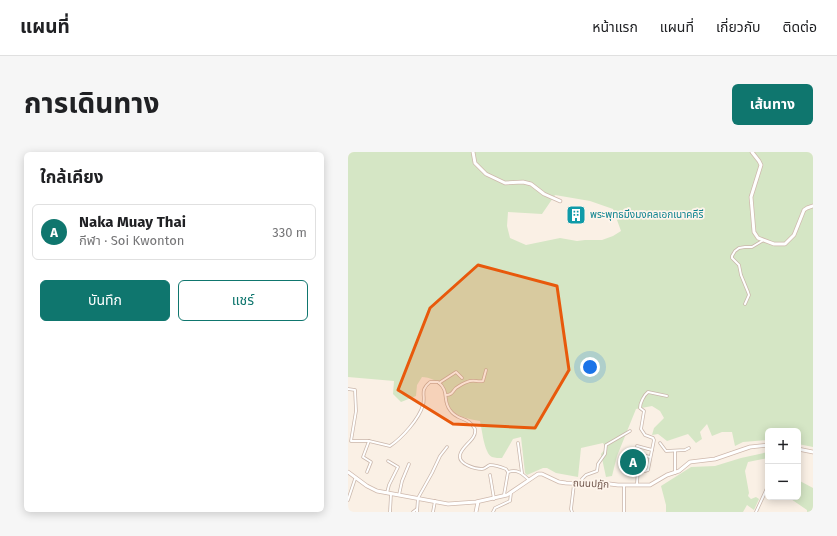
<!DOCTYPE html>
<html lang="th">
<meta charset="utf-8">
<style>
body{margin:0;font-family:"Fira Sans","Noto Sans Thai",sans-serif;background:#f6f6f6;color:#202124}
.controls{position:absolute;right:12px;bottom:12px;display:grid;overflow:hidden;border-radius:6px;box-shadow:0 2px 10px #0003}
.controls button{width:36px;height:36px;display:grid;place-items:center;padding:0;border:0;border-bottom:1px solid #e0e0e0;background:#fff;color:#202124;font:20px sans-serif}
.you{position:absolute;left:242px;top:215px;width:14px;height:14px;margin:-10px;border:3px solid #fff;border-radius:50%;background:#1a73e8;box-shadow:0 0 0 6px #1a73e833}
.badge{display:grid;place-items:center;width:26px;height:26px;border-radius:50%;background:#0f766e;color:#fff;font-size:13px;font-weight:700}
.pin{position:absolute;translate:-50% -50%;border:2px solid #fff;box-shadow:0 1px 4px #0006}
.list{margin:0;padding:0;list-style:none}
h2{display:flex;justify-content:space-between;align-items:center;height:52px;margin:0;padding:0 16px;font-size:17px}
h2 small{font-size:13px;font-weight:400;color:#757577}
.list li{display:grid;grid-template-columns:26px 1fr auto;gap:12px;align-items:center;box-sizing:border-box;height:56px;margin:0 8px 8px;padding:0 8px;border:1px solid #e0e0e0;border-radius:6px}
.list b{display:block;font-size:15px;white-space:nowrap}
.list p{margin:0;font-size:13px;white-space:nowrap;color:#757577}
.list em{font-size:13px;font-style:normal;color:#757577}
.actions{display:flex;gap:8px;padding:12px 16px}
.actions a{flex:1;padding:9px 0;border:1px solid #0f766e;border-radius:6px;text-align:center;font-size:14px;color:#0f766e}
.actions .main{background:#0f766e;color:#fff}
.map{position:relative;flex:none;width:465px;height:360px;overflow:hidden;border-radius:6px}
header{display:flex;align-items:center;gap:24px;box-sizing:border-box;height:56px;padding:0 20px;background:#fff;border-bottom:1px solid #e0e0e0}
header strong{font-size:19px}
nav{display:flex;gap:22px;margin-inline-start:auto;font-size:14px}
.intro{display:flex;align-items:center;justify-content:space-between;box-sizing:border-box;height:96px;padding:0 24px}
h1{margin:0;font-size:28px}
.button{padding:10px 18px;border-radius:6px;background:#0f766e;color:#fff;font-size:14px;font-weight:700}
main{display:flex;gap:24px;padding:0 24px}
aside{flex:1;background:#fff;border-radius:6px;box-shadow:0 2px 10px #0003}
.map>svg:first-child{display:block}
.green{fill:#d5e6c5;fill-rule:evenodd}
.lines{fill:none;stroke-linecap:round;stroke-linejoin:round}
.street-casing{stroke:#cab7ac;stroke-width:3.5}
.secondary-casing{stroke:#cfb9ad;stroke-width:4.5}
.street{stroke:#fff;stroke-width:2}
.secondary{stroke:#fff;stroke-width:3}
.marked{fill:#e8590c;fill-opacity:0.2;stroke:#e8590c;stroke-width:3;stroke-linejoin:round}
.labels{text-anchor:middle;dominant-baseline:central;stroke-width:3.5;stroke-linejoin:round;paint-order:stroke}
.culture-label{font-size:10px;fill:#0d838f;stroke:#fdf4eb;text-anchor:start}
.street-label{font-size:10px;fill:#70564c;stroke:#fdf4eb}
</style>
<header>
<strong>แผนที่</strong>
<nav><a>หน้าแรก</a><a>แผนที่</a><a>เกี่ยวกับ</a><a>ติดต่อ</a></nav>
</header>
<div class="intro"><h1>การเดินทาง</h1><a class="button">เส้นทาง</a></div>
<main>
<aside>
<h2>ใกล้เคียง<small></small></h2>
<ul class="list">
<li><span class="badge">A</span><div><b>Naka Muay Thai</b><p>กีฬา · Soi Kwonton</p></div><em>330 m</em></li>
</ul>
<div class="actions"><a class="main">บันทึก</a><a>แชร์</a></div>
</aside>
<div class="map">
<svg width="465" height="360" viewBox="0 0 465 360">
<rect width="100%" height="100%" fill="#faf0e5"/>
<g class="green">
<path d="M0,0H465V295L450,292V279H420V288L395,290L387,294L384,280H374L364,284L359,272L352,280L354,287L348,291L340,282L319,289L310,282L304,283L306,276L316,266L312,259L304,254L288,257L269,304L264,324L258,325L253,302L258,296L255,291L233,296L230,325L208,321L199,316H195L179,323L177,321L173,285L165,287L154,306C151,306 147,306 144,305C136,301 134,277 132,269C121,267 108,265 101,255C96,250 97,243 95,237C92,229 81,225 74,225L69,233L68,244L53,250L45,242L46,229L0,225ZM207,43L242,49L265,57L273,79L265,84L254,88H237L229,89L212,86L178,93L162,86L159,74L160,60L194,62Z"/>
<path d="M420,300V306L400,310L397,319L401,341L400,344L403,347L408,345L411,347L406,358L399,353L395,360H318V353L313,334L343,315L367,314L393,306Z"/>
<path d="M450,328L465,336V360H459V358L440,345H450Z"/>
</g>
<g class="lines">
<g class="street-casing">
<g id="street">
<path d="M397,152L401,143L400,140L393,123L391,113L384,106V104L387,99L391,96L397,95H404L414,89"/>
<path d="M91,231L108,220L114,226"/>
<path d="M0,237L7,238L8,259L3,289H21L42,294C54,286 71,267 75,253C78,243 71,239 82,230H90C102,239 94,248 102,258C109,269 120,264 127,277C129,288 114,293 112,303C110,312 127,317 134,317C137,317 139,314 142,313C147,313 153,315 158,317L160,320L156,343"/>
<path d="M98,243C104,243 104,240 108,236C111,234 116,231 119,230C125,227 129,230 135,229L138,218"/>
<path d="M170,291L174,321"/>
<path d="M312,291L318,299L337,298L341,296"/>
<path d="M289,294L304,298"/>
<path d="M327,299V321"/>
<path d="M283,300L302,305"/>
<path d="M19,320L23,310L15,305L21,289"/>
<path d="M160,320C169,317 174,321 181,328"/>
<path d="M142,323L146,347"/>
<path d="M234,331V327L238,323L249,319L250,312L257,302L258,293L282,279"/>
<path d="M289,332L290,316L297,319L300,318L306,288L305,286L297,283L293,277L296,259L292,256C292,251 296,243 300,240L319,244"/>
<path d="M39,341L41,333L50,315L40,309"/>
<path d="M51,343L54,329L61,312"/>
<path d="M0,348L7,327"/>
<path d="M42,360L43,342"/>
<path d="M65,360L69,357"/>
<path d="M69,360L70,346L84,321L92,304L99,295"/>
<path d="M85,360L87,349"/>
<path d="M145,360L147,356L162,349L163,341"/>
<path d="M224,360L223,357L226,332"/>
<path d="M276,360V334"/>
<path d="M408,360L420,334"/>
</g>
</g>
<g class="secondary-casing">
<g id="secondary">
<path d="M125,0L127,11L138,22L157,31L175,30L183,32L196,42L212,49"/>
<path d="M404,0L411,9L413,13L403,45L406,80L410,86L426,92H437L446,83L456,58L459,56L465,54"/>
<path d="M450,297L465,300"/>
<path d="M0,320L19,334L29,339L100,352L128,350L159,343L190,322H194L211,330L218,331L242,332L254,331L270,333H302L319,323L331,319L342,310L367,307L402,295L420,293"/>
<path d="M128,360L130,350"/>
</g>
</g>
<use href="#street" class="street"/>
<use href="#secondary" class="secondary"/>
</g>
<path class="marked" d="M130,113L209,134L221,218L187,276L105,272L50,238L82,156Z"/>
<defs>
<g id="building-square" transform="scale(1)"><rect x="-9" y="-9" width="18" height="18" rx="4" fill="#0f9aa8" stroke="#fdf4eb"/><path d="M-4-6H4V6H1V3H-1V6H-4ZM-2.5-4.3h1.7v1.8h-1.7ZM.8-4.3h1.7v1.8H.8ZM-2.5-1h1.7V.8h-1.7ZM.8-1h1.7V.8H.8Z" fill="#fff"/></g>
</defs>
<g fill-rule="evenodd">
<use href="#building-square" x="228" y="63"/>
</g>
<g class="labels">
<g class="culture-label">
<text x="242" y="63">พระพุทธมิ่งมงคลเอกเนาคคีรี</text>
</g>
<g class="street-label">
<text transform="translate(243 332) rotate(2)">ถนนปฏัก</text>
</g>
</g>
</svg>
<div class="controls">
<button>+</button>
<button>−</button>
</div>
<div class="you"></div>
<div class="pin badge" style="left:285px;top:310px">A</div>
</div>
</main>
